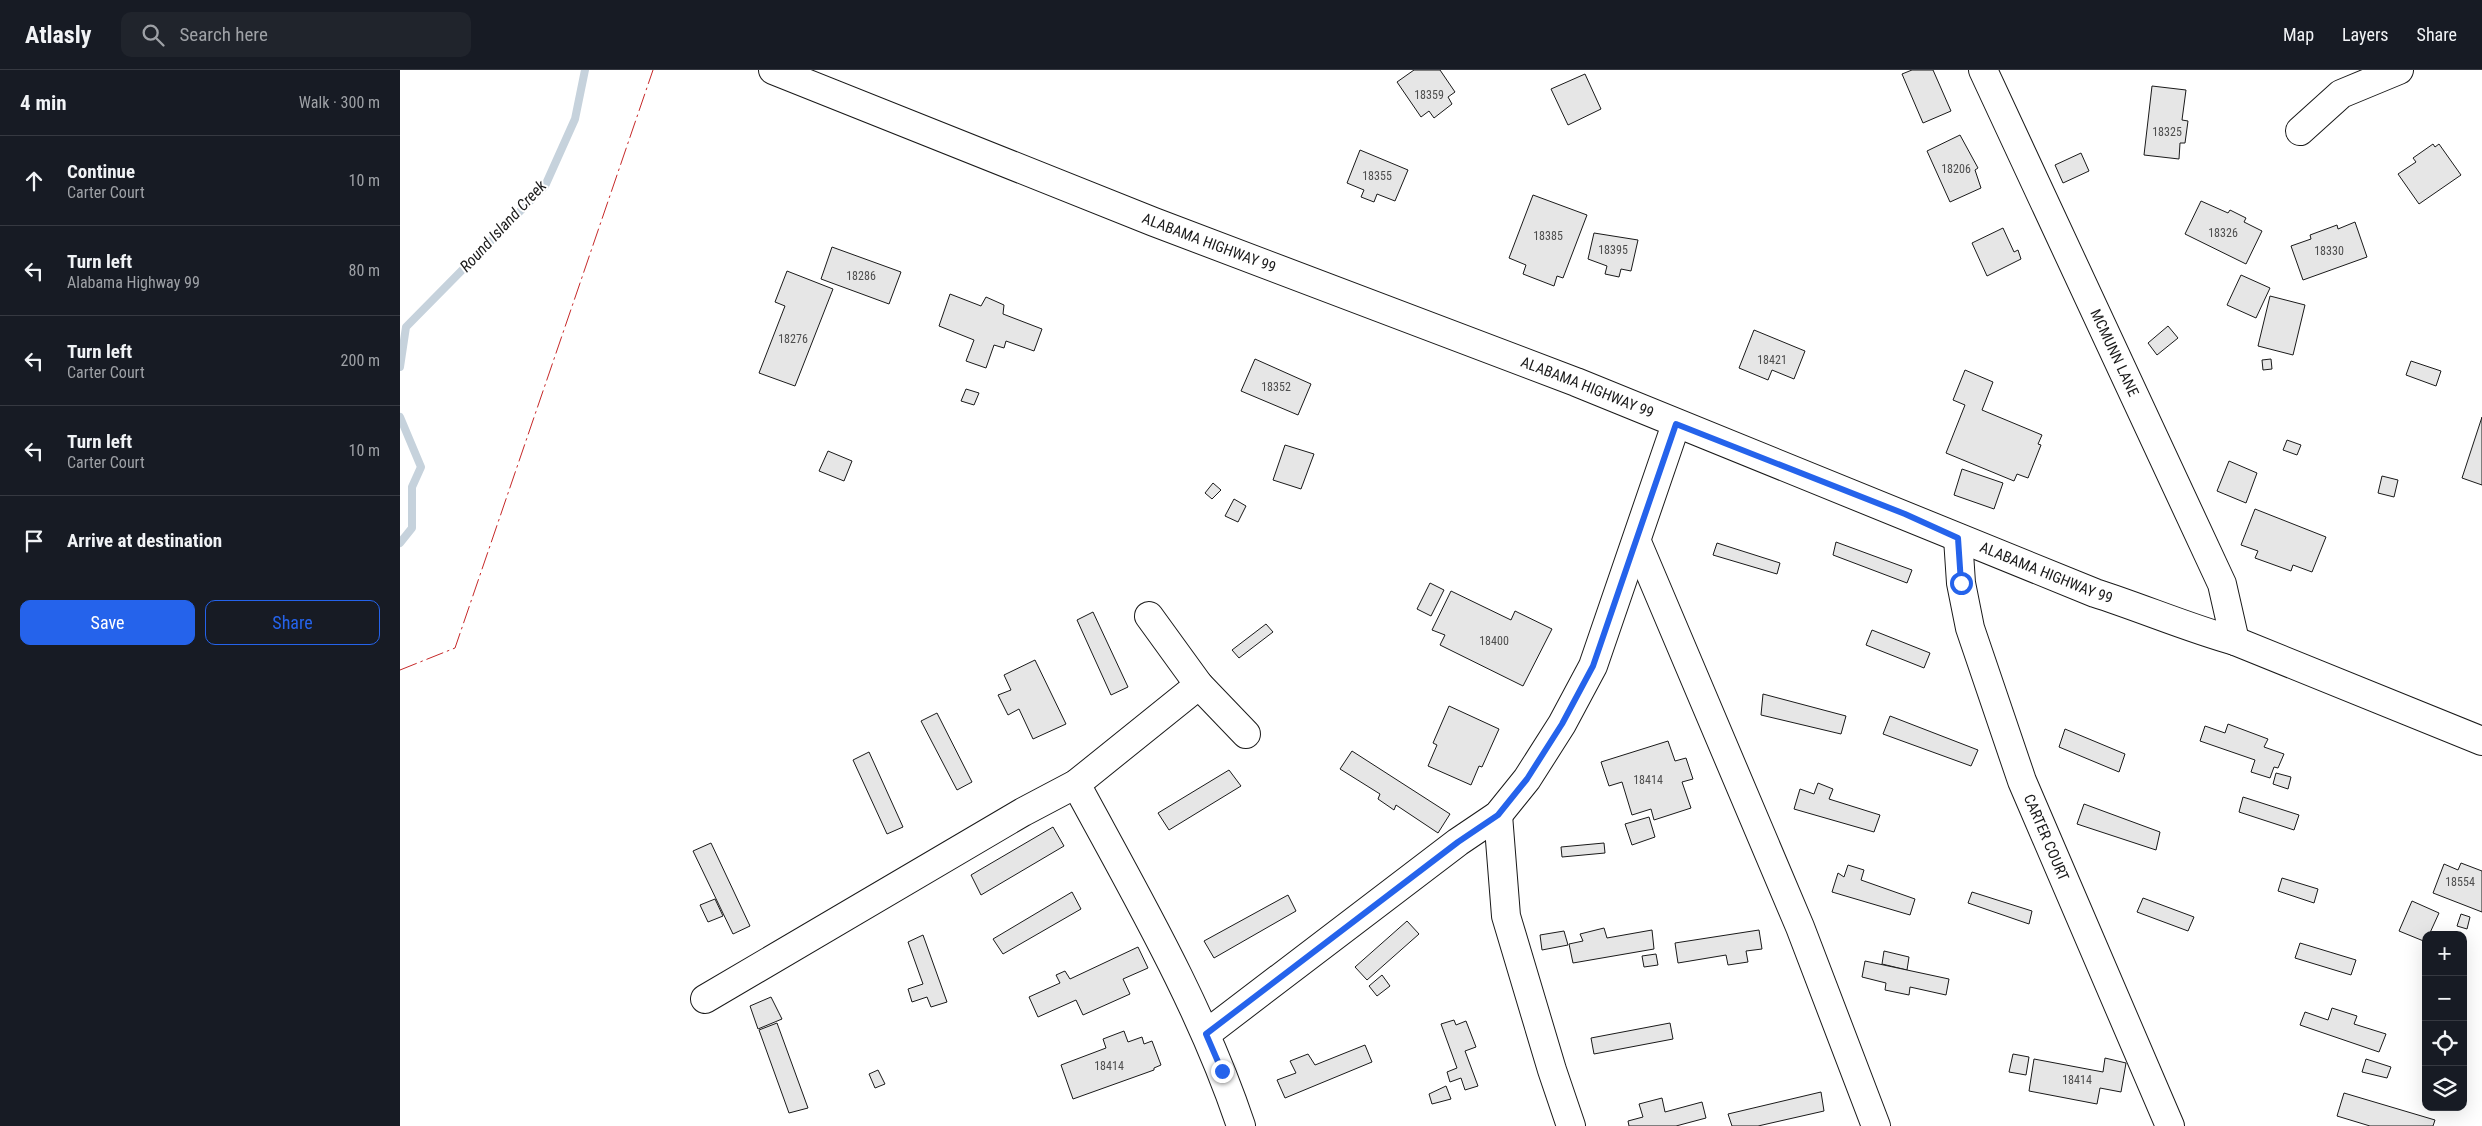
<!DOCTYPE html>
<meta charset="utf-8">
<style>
body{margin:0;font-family:"Roboto Condensed",sans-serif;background:#20242c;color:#f1f3f6}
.controls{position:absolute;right:15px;bottom:15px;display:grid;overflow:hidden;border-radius:10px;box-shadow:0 5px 20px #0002}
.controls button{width:45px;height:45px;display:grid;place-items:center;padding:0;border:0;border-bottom:1px solid #363941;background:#171b24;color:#f1f3f6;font:25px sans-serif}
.stop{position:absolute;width:15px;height:15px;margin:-11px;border:4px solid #2563eb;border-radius:50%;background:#fff}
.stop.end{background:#2563eb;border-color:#fff;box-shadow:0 1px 5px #0008}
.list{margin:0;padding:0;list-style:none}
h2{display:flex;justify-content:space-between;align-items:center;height:65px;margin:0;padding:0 20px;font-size:21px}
h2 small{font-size:16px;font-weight:400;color:#9ea1a6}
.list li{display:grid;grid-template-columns:32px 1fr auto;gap:15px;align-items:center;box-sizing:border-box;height:90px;padding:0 20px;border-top:1px solid #363941}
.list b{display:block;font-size:19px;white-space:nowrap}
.list p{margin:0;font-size:16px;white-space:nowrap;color:#9ea1a6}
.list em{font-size:16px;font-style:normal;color:#9ea1a6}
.actions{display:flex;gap:10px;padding:15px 20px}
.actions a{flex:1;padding:11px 0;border:1px solid #2563eb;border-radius:10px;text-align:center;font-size:18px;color:#2563eb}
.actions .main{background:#2563eb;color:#fff}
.icon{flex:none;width:28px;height:28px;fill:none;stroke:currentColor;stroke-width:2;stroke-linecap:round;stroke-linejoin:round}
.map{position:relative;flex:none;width:2082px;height:1056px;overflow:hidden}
header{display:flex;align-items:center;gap:30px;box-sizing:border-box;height:70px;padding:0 25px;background:#171b24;border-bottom:1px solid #363941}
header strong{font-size:24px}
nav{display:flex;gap:28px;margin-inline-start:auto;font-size:18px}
.search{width:350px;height:45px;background:#20242c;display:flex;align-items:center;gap:12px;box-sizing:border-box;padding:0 18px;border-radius:10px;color:#9ea1a6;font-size:19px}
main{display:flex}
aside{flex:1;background:#171b24}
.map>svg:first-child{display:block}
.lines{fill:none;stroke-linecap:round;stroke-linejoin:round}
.stream{stroke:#c6d2dc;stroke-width:8}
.building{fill:#e6e6e6;stroke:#1a1a1a}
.minor-casing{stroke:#1a1a1a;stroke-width:30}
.major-casing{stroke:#1a1a1a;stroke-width:30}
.minor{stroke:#fff;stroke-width:28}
.major{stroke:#fff;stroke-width:28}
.power{stroke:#c62828;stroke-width:1;stroke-dasharray:18 4 2.5 4;stroke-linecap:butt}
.route{stroke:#2563eb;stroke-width:6}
.labels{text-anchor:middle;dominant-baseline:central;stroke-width:4;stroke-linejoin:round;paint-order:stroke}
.number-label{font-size:12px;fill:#4d4d4d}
.street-label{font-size:15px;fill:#1a1a1a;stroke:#fff}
.water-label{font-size:16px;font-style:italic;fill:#1a1a1a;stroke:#fff}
</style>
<header>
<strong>Atlasly</strong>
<div class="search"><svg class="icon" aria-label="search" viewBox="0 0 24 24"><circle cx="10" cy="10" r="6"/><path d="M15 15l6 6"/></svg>Search here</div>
<nav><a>Map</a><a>Layers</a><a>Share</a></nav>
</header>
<main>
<aside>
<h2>4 min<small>Walk · 300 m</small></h2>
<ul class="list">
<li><svg class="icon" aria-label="ahead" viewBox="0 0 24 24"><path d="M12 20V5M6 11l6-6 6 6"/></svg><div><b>Continue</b><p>Carter Court</p></div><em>10 m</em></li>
<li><svg class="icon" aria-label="left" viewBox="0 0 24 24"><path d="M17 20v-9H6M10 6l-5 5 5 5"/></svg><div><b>Turn left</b><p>Alabama Highway 99</p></div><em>80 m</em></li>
<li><svg class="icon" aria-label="left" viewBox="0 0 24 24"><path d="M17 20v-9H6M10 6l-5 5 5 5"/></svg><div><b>Turn left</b><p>Carter Court</p></div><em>200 m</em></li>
<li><svg class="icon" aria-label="left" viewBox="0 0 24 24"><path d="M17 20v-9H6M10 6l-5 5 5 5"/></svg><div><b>Turn left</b><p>Carter Court</p></div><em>10 m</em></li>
<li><svg class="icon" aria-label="arrive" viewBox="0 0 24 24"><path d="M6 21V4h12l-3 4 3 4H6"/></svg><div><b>Arrive at destination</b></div></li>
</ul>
<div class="actions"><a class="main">Save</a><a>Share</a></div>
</aside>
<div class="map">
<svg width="2082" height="1056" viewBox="0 0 2082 1056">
<rect width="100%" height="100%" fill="#fff"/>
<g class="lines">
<g class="stream">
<path d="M0,297L6,257L145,116L175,49L185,0"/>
<path d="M0,347L21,397L12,417V458L0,473"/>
</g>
</g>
<g class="building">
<path d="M1014,0H1040L1055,22L1048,27L1052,34L1034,48L1029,41L1021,47L997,12Z"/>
<path d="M1512,0H1533L1551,41L1523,53L1502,4Z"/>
<path d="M1185,4L1201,39L1168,55L1151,19Z"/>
<path d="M1752,16L1786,20L1782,50L1788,51L1785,73H1780L1779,89L1744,85Z"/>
<path d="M1560,65L1578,98L1575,100L1581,118L1550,132L1527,81Z"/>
<path d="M2033,74L2035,77L2039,74L2061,105L2019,134L1998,104L2016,92L2013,88Z"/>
<path d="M960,80L1008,100L995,131L977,124L974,132L961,127L964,120L947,113Z"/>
<path d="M1681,83L1689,101L1663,113L1655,95Z"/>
<path d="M1133,125L1187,145L1163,208L1157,206L1154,216L1123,204L1126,195L1109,188Z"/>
<path d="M1801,131L1828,143L1830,140L1846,148L1844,152L1862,161L1846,194L1785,164Z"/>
<path d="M1955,152L1967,187L1903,210L1891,176L1911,169L1910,165L1937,155L1938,159Z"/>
<path d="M1603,158L1614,182L1618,180L1621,189L1587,206L1572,173Z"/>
<path d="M1194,163L1238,170L1231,201L1221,199L1219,207L1205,204L1207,196L1188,189Z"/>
<path d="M432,177L501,202L489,234L421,209Z"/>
<path d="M387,201L433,219L395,316L359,303L385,236L375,232Z"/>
<path d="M1841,205L1870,218L1856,248L1827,235Z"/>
<path d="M550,224L581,236L586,227L604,235L603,244L642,259L634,281L606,271L604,278L594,275L586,298L566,291L574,270L539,256Z"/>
<path d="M1870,226L1905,235L1893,285L1858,276Z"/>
<path d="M1768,256L1778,268L1757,285L1748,273Z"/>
<path d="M1354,260L1405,281L1394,309L1372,300L1368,310L1339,298Z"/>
<path d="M855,289L911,314L898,345L841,321Z"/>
<path d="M1871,289L1872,299L1863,300L1862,290Z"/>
<path d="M2011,291L2041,301L2036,316L2006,305Z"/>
<path d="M1565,300L1593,312L1582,340L1642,365L1638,374L1641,375L1628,408L1617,404L1614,411L1546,383L1565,335L1553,330Z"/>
<path d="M566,319L579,323L574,335L561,331Z"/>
<path d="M2082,347V415L2062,408Z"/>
<path d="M1887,370L1901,375L1897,385L1883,380Z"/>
<path d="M885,375L914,384L901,419L873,410Z"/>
<path d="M428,381L452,391L444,411L419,401Z"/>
<path d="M1829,391L1857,403L1846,433L1817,421Z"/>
<path d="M1562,399L1603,413L1594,439L1554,425Z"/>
<path d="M1982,406L1998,410L1994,427L1978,423Z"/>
<path d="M813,413L821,420L812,429L805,423Z"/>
<path d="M834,429L846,436L838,452L825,446Z"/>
<path d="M1855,439L1926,467L1912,502L1893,495L1891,501L1855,488L1858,481L1841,475Z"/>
<path d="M1436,472L1512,500L1507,513L1433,485Z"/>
<path d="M1317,473L1380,493L1377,504L1313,485Z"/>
<path d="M1030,513L1044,520L1031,546L1017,539Z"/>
<path d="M1051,521L1111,550L1115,541L1152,559L1123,616L1040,575L1045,565L1032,560Z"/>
<path d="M693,542L728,617L711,625L677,550Z"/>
<path d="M866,554L873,562L839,588L832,580Z"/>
<path d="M1472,560L1530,583L1524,598L1466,575Z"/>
<path d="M635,590L666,654L633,669L619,639L608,645L598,625L611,620L604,605Z"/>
<path d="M1363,624L1446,646L1441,664L1361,645Z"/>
<path d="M1049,636L1099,659L1082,697L1079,696L1071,715L1028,696L1037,675L1033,673Z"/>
<path d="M537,643L572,712L557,720L521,651Z"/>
<path d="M1490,646L1578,680L1571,696L1483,664Z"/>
<path d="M1828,654L1868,669L1864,677L1884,684L1878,698L1874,697L1870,708L1851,702L1855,690L1800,671L1805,656L1825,663Z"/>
<path d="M1665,659L1725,684L1719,702L1659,677Z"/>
<path d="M1268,671L1275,691L1286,688L1293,709L1282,712L1291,738L1254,750L1251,739L1232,745L1222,712L1209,716L1201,692Z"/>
<path d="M952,681L1050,744L1038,763L996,735L994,740L978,729L980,724L940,699Z"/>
<path d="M469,682L503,757L487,764L453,690Z"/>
<path d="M829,700L841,716L769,760L758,743Z"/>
<path d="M1876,703L1891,707L1888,719L1873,714Z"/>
<path d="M1418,713L1433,719L1429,729L1480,745L1474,762L1394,739L1400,719L1414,724Z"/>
<path d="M1843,727L1899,745L1894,760L1839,742Z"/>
<path d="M1684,734L1760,762L1756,780L1677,754Z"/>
<path d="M1249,747L1255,767L1232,775L1225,754Z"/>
<path d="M653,757L664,776L581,825L571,805Z"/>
<path d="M311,773L350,856L333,864L293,781Z"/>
<path d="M1204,773L1205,783L1162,787L1161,777Z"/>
<path d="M2061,793L2082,801V842L2033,823L2044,794L2058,800Z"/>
<path d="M1448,795L1464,800L1461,810L1515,829L1510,845L1432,822L1438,803L1444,807Z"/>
<path d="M1882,808L1918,819L1914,833L1878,821Z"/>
<path d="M672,822L681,839L603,884L593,869Z"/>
<path d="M1572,822L1632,841L1629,854L1568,833Z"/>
<path d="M888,825L896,841L814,888L804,871Z"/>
<path d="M1743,828L1794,847L1788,861L1737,842Z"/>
<path d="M315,829L323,846L308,852L300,835Z"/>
<path d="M2012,831L2039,843L2029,865H2026V872L1999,861Z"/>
<path d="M2061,844L2070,847L2067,859L2057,856Z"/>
<path d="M1007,851L1019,864L967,910L955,897Z"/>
<path d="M1204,858L1207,868L1252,860L1254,879L1173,893L1169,874L1183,871L1180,864Z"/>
<path d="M1359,860L1362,879L1346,881L1348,892L1328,895L1326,885L1278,893L1275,873Z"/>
<path d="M1164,861L1168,875L1142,880L1140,865Z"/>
<path d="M523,865L547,932L531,937L527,927L512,932L508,919L523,914L508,872Z"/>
<path d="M1900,873L1956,890L1951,905L1895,888Z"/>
<path d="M738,877L748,898L723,909L730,924L683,945L676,930L638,947L629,927L660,913L656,905L665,901L670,909Z"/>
<path d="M1484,881L1509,887L1507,900L1482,894Z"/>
<path d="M1256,884L1258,895L1244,897L1242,886Z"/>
<path d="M1465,891L1549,909L1546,925L1510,917L1509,925L1485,920L1486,913L1462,907Z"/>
<path d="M982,905L990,916L977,926L969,916Z"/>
<path d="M371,927L382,949L358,959L350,936Z"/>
<path d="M1932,938L1957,946L1954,954L1986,964L1979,982L1900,955L1905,942L1928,950Z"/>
<path d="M1054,950L1056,955L1066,951L1076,977L1065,981L1078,1016L1065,1020L1061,1008L1050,1012L1047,1002L1057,998L1041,954Z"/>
<path d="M377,953L408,1038L389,1043L359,960Z"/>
<path d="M1270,953L1273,969L1194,984L1191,968Z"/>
<path d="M724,961L728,972L742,967L744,974L752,971L761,995L754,998V1000L673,1029L661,995L706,978L703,969Z"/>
<path d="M965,975L972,992L885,1028L877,1010L896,1003L890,991L908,984L915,995Z"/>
<path d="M1613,984L1629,987L1626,1005L1609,1002Z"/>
<path d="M1705,988L1726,993L1721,1022L1700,1018L1697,1034L1629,1021L1634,989L1703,1002Z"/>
<path d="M1966,989L1991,997L1987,1008L1962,1002Z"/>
<path d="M478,1000L485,1014L475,1018L469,1004Z"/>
<path d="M1046,1016L1051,1029L1032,1034L1029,1024Z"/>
<path d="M1421,1022L1424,1041L1358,1056H1332L1328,1044Z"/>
<path d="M1944,1023L2035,1050L2033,1056H1970L1937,1046Z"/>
<path d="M1262,1028L1265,1042L1302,1032L1306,1048L1276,1056H1229L1228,1051L1243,1047L1239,1034Z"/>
</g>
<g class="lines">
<g class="minor-casing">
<g id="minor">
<path id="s1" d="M1583,0L1822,514L1835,571"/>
<path d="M1900,61L1941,24L1999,0"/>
<path id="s2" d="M1558,468L1561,513L1570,558L1622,711L1770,1056"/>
<path d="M1237,472L1400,857L1476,1056"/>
<path d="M749,546L799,615L846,664"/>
<path d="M676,714C736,825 801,936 841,1056"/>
<path d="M1098,745L1106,846L1152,1000L1171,1056"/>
<path d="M305,929L623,742L676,714L799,615"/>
<path d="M806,964L1058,772L1098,745L1127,709L1162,654L1193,596L1276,354"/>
</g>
</g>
<g class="major-casing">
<g id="major">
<path id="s3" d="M373,0L754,152L1176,312L1695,523C1742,538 1788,558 1835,571L2082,671"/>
</g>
</g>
<use href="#minor" class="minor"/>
<use href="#major" class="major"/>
<path class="power" d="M0,600L55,578L253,0"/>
</g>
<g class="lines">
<path class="route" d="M822,1001L806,964L1058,772L1098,745L1127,709L1162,654L1193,596L1276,354L1505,444L1558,468L1561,513"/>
</g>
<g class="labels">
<g class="number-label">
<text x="1029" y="25">18359</text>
<text x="1767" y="62">18325</text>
<text x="1556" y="99">18206</text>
<text x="977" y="106">18355</text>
<text x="1823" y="163">18326</text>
<text x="1148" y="166">18385</text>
<text x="1213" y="180">18395</text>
<text x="1929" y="181">18330</text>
<text x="461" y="206">18286</text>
<text x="393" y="269">18276</text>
<text x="1372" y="290">18421</text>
<text x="876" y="317">18352</text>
<text x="1094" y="571">18400</text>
<text x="1248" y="710">18414</text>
<text x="2060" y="812">18554</text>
<text x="709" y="996">18414</text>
<text x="1677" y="1010">18414</text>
</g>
<g class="street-label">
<text stroke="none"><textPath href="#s3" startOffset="469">ALABAMA HIGHWAY 99</textPath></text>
<text stroke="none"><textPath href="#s1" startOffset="312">MCMUNN LANE</textPath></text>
<text stroke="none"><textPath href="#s3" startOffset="874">ALABAMA HIGHWAY 99</textPath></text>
<text stroke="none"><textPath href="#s3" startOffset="1369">ALABAMA HIGHWAY 99</textPath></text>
<text stroke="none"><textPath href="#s2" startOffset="314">CARTER COURT</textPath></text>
</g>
<g class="water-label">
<text transform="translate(103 156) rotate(-47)">Round Island Creek</text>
</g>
</g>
</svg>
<div class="controls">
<button>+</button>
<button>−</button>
<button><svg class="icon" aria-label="locate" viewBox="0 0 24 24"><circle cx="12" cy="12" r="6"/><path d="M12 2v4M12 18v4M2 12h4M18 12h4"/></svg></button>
<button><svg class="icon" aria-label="layers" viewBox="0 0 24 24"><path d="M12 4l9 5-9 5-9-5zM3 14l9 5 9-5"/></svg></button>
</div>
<div class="stop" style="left:1561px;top:513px"></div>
<div class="stop end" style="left:822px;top:1001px"></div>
</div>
</main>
